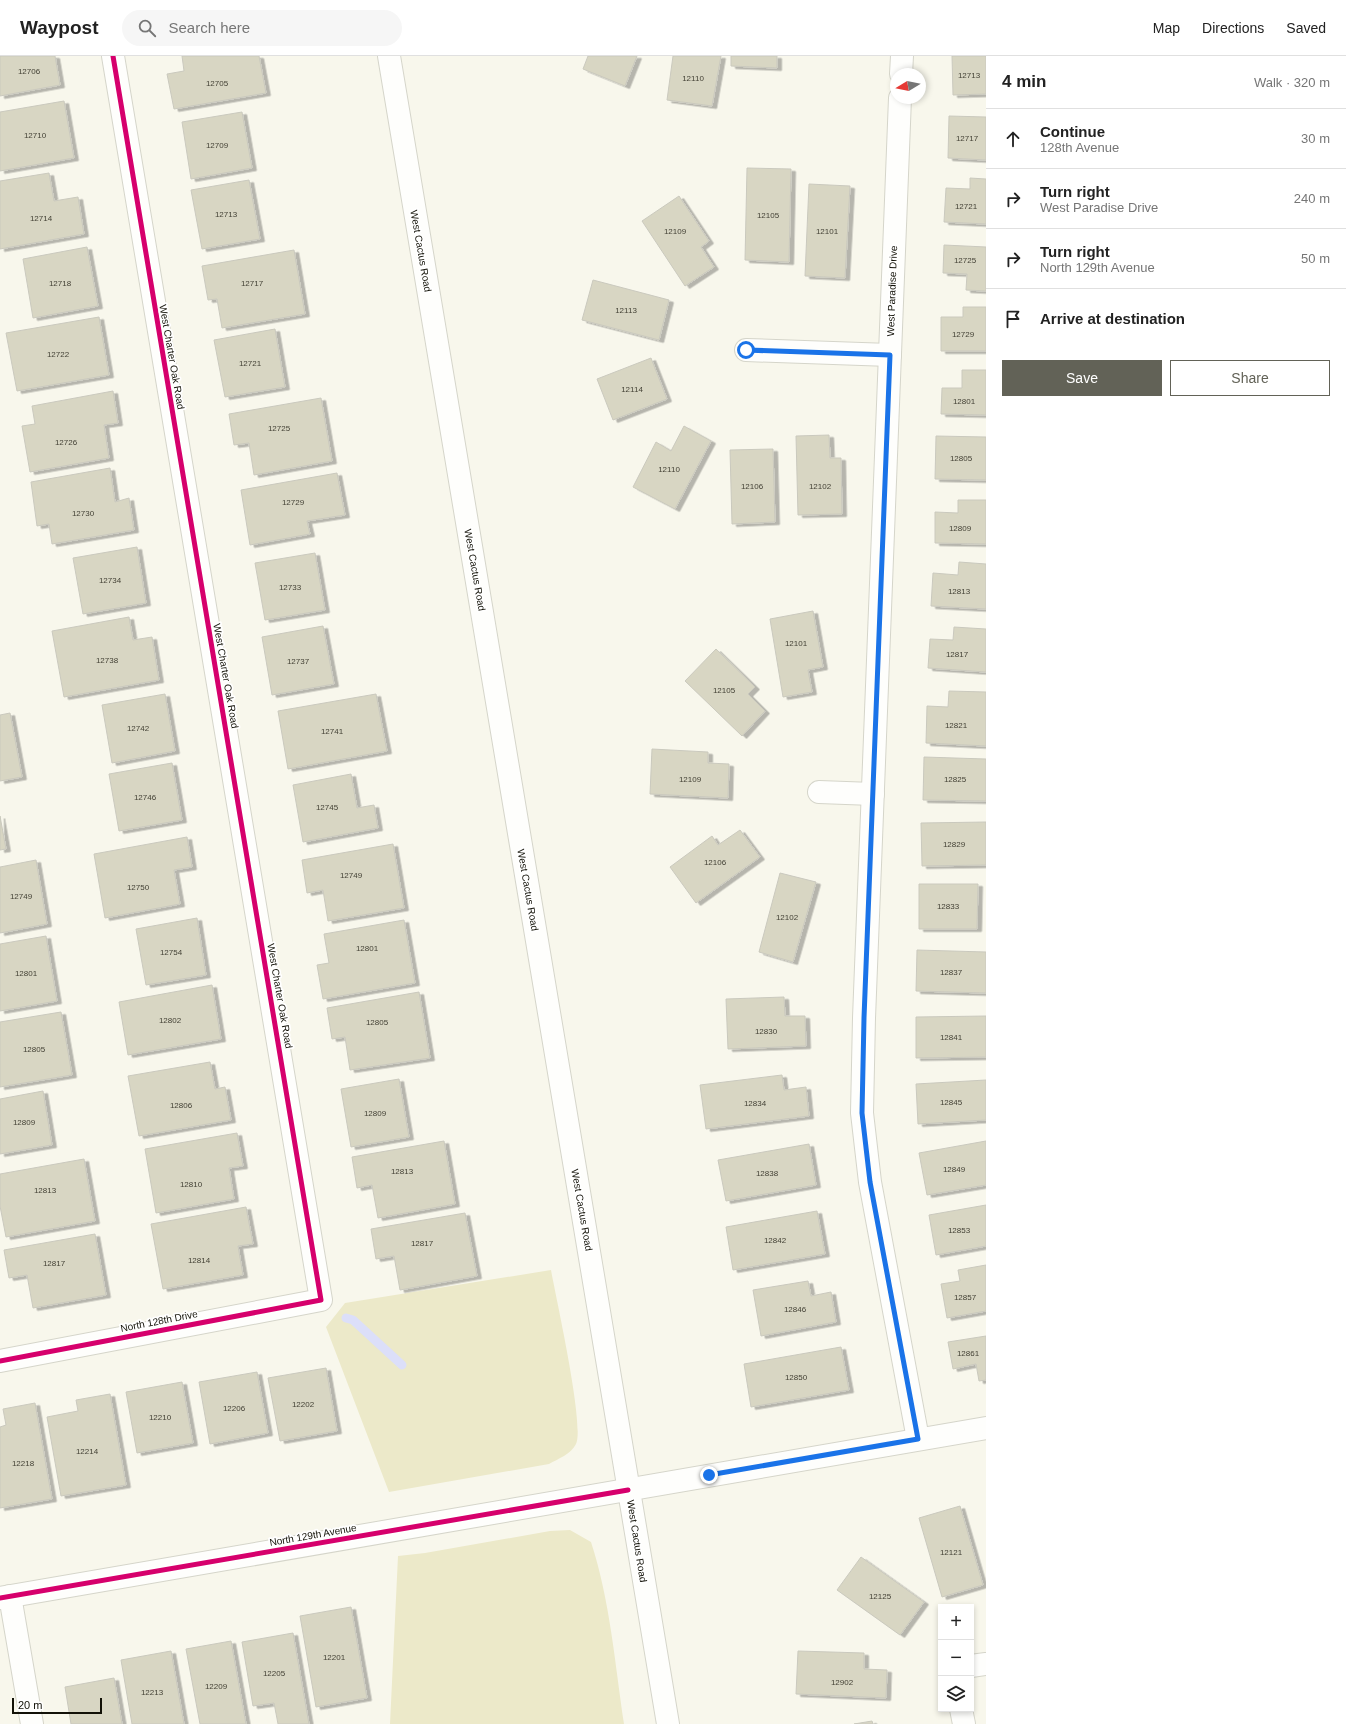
<!DOCTYPE html>
<meta charset="utf-8">
<style>
body{margin:0;font-family:Arial,sans-serif;background:#f6f6f6;color:#222}
.controls{position:absolute;right:12px;bottom:12px;display:grid;overflow:hidden;border-radius:0px;box-shadow:0 2px 6px #0003}
.controls button{width:36px;height:36px;display:grid;place-items:center;padding:0;border:0;border-bottom:1px solid #e0e0e0;background:#fff;color:#222;font:20px sans-serif}
.compass{position:absolute;left:890px;top:12px;width:36px;height:36px;border-radius:50%;background:#fff;box-shadow:0 2px 6px #0003;rotate:260deg}
.scale{position:absolute;left:12px;bottom:10px;width:90px;box-sizing:border-box;padding-left:4px;border:2px solid #121107;border-top:0;font-size:11px;line-height:14px;white-space:nowrap;color:#121107;-webkit-text-stroke:3px #fff;paint-order:stroke}
.stop{position:absolute;width:12px;height:12px;margin:-9px;border:3px solid #1a73e8;border-radius:50%;background:#fff}
.stop.end{background:#1a73e8;border-color:#fff;box-shadow:0 1px 4px #0008}
.list{margin:0;padding:0;list-style:none}
h2{display:flex;justify-content:space-between;align-items:center;height:52px;margin:0;padding:0 16px;font-size:17px}
h2 small{font-size:13px;font-weight:400;color:#767676}
.list li{display:grid;grid-template-columns:26px 1fr auto;gap:12px;align-items:center;box-sizing:border-box;height:60px;padding:0 16px;border-top:1px solid #e0e0e0}
.list b{display:block;font-size:15px;white-space:nowrap}
.list p{margin:0;font-size:13px;white-space:nowrap;color:#767676}
.list em{font-size:13px;font-style:normal;color:#767676}
.actions{display:flex;gap:8px;padding:12px 16px}
.actions a{flex:1;padding:9px 0;border:1px solid #626257;border-radius:0px;text-align:center;font-size:14px;color:#626257}
.actions .main{background:#626257;color:#fff}
.icon{flex:none;width:22px;height:22px;fill:none;stroke:currentColor;stroke-width:2;stroke-linecap:round;stroke-linejoin:round}
.map{position:relative;flex:none;width:986px;height:1668px;overflow:hidden}
header{display:flex;align-items:center;gap:24px;box-sizing:border-box;height:56px;padding:0 20px;background:#fff;border-bottom:1px solid #e0e0e0}
header strong{font-size:19px}
nav{display:flex;gap:22px;margin-inline-start:auto;font-size:14px}
.search{width:280px;height:36px;background:#f6f6f6;display:flex;align-items:center;gap:10px;box-sizing:border-box;padding:0 14px;border-radius:22px;color:#767676;font-size:15px}
main{display:flex}
aside{flex:1;background:#fff}
.map>svg:first-child{display:block}
.green{fill:#ece9c9}
.lines{fill:none;stroke-linecap:round;stroke-linejoin:round}
.stream{stroke:#dcdff9;stroke-width:9}
.building{fill:#d8d6c3;stroke:#cac9be;filter:url(#shadow)}
.minor-casing{stroke:#d5d5ca;stroke-width:24}
.major-casing{stroke:#d5d5ca;stroke-width:24}
.minor{stroke:#fefefc;stroke-width:22}
.major{stroke:#fefefc;stroke-width:22}
.cycleway-casing{stroke:#fff;stroke-width:8}
.cycleway{stroke:#d6006c;stroke-width:5}
.route{stroke:#1a73e8;stroke-width:5}
.labels{text-anchor:middle;dominant-baseline:central;stroke-width:3.5;stroke-linejoin:round;paint-order:stroke}
.number-label{font-size:8px;fill:#444236}
.street-label{font-size:10px;fill:#121107;stroke:#fff}
</style>
<header>
<strong>Waypost</strong>
<div class="search"><svg class="icon" aria-label="search" viewBox="0 0 24 24"><circle cx="10" cy="10" r="6"/><path d="M15 15l6 6"/></svg>Search here</div>
<nav><a>Map</a><a>Directions</a><a>Saved</a></nav>
</header>
<main>
<div class="map">
<svg width="986" height="1668" viewBox="0 0 986 1668">
<defs>
<filter id="shadow"><feDropShadow dx="4.5" dy="2.5" stdDeviation="0" flood-color="#0004"/></filter>
</defs>
<rect width="100%" height="100%" fill="#f8f7ec"/>
<g class="green">
<path d="M551,1214C556,1242 585,1370 576,1388C571,1398 558,1403 549,1408L389,1436L326,1271L345,1247Z"/>
<path d="M570,1474L591,1486C610,1544 615,1608 624,1668H390L398,1500L425,1497L550,1475Z"/>
</g>
<g class="lines">
<path class="stream" d="M346,1262L353,1264L402,1309"/>
</g>
<g class="building">
<path d="M0,0H55L60,29L0,40Z"/>
<path d="M182,0H259L266,37L174,53L167,18L184,15Z"/>
<path d="M588,0H637L625,30L583,13Z"/>
<path d="M673,0H721L712,50L667,44Z"/>
<path d="M731,0H777V12L731,10Z"/>
<path d="M952,0H986V38L953,39Z"/>
<path d="M64,45L74,102L0,115V56Z"/>
<path d="M242,56L252,112L191,123L182,66Z"/>
<path d="M949,60L986,61V104L948,102Z"/>
<path d="M747,112L791,113L789,206L745,204Z"/>
<path d="M49,117L54,145L78,141L84,178L0,193V125Z"/>
<path d="M970,122L986,123V168L944,166L946,132L970,133Z"/>
<path d="M249,124L260,183L202,193L191,134Z"/>
<path d="M809,128L850,130L845,222L805,220Z"/>
<path d="M679,140L709,185L701,191L714,211L685,230L642,165Z"/>
<path d="M944,189L986,191V235L966,234L967,218L943,217Z"/>
<path d="M87,191L98,250L33,262L23,203Z"/>
<path d="M294,194L305,258L222,272L217,243L208,244L202,210Z"/>
<path d="M593,224L669,244L659,284L582,264Z"/>
<path d="M963,251H986V295H941V261H963Z"/>
<path d="M99,261L109,319L17,335L6,277Z"/>
<path d="M275,273L285,331L225,341L214,284Z"/>
<path d="M651,302L667,343L613,364L597,323Z"/>
<path d="M962,314H986V359L941,358L942,332H962Z"/>
<path d="M113,335L118,367L104,369L109,402L30,416L22,370L35,368L32,350Z"/>
<path d="M321,342L332,405L254,419L249,387L234,389L229,358Z"/>
<path d="M684,370L711,385L675,453L633,431L656,386L671,395Z"/>
<path d="M829,379L830,402H841L842,458L798,459L796,380Z"/>
<path d="M936,380L986,381V424L935,423Z"/>
<path d="M773,393L775,466L732,468L730,394Z"/>
<path d="M110,412L115,446L129,442L134,474L52,488L49,468L37,470L31,426Z"/>
<path d="M337,417L345,459L307,465L310,478L250,489L241,434Z"/>
<path d="M958,444H986V488L935,487V456L958,457Z"/>
<path d="M137,491L146,547L83,558L73,502Z"/>
<path d="M315,497L325,554L265,564L255,507Z"/>
<path d="M959,506L986,508V553L931,550L933,517L958,519Z"/>
<path d="M813,555L823,611L808,614L812,636L783,641L770,563Z"/>
<path d="M129,561L133,584L152,581L159,624L64,641L52,575Z"/>
<path d="M323,570L334,628L272,639L262,581Z"/>
<path d="M954,571L986,573V616L928,612L930,583L953,584Z"/>
<path d="M716,593L755,631L748,638L765,655L742,680L685,625Z"/>
<path d="M949,635L986,636V690L926,687L927,650L948,651Z"/>
<path d="M165,638L175,695L112,707L102,649Z"/>
<path d="M376,638L387,695L288,713L278,655Z"/>
<path d="M10,657L22,721L0,725V659Z"/>
<path d="M652,693L708,696V707L729,708L728,742L650,738Z"/>
<path d="M924,701L986,703V745L923,744Z"/>
<path d="M172,707L182,764L119,775L109,718Z"/>
<path d="M351,718L357,752L374,749L378,772L303,786L293,729Z"/>
<path d="M0,760L6,793L0,794Z"/>
<path d="M986,766V809L922,810L921,767Z"/>
<path d="M740,774L760,801L696,847L670,811L712,780L718,789Z"/>
<path d="M187,781L192,811L174,814L180,848L105,862L94,798Z"/>
<path d="M393,788L404,852L328,865L323,834L307,837L302,804Z"/>
<path d="M36,804L47,868L0,877V811Z"/>
<path d="M780,817L816,826L793,906L759,896Z"/>
<path d="M919,828H978L977,873H919Z"/>
<path d="M197,862L206,919L146,929L136,873Z"/>
<path d="M404,864L415,927L323,943L317,909L329,907L324,878Z"/>
<path d="M46,880L57,945L0,955V888Z"/>
<path d="M917,894L986,896V937L916,935Z"/>
<path d="M212,929L221,983L128,999L119,946Z"/>
<path d="M419,936L430,1002L350,1014L345,981L332,983L327,952Z"/>
<path d="M784,941L785,960H805L806,990L728,993L726,943Z"/>
<path d="M61,956L72,1019L0,1031V966Z"/>
<path d="M986,960V1001L916,1002V961Z"/>
<path d="M210,1006L215,1033L225,1031L231,1064L139,1080L128,1020Z"/>
<path d="M782,1019L784,1034L806,1031L809,1060L706,1073L700,1029Z"/>
<path d="M399,1023L409,1081L351,1091L341,1033Z"/>
<path d="M986,1024V1064L918,1068L916,1028Z"/>
<path d="M43,1035L52,1089L0,1098V1043Z"/>
<path d="M237,1077L243,1110L229,1112L234,1143L156,1157L145,1093Z"/>
<path d="M444,1085L455,1148L378,1162L372,1129L357,1132L352,1101Z"/>
<path d="M986,1085V1129L927,1139L919,1097Z"/>
<path d="M809,1088L816,1129L726,1145L718,1104Z"/>
<path d="M84,1103L95,1165L6,1181L0,1150V1118Z"/>
<path d="M986,1149V1190L936,1199L929,1159Z"/>
<path d="M246,1151L253,1188L238,1190L243,1219L163,1233L151,1168Z"/>
<path d="M817,1155L825,1198L733,1214L726,1171Z"/>
<path d="M465,1157L477,1220L400,1234L394,1200L376,1203L371,1173Z"/>
<path d="M95,1178L106,1239L33,1252L27,1219L9,1222L4,1194Z"/>
<path d="M986,1209V1255L947,1262L941,1228L960,1225L958,1214Z"/>
<path d="M808,1225L811,1240L831,1236L836,1266L761,1280L753,1234Z"/>
<path d="M986,1280V1324L979,1325L976,1308L953,1313L948,1286Z"/>
<path d="M841,1291L849,1334L751,1351L744,1308Z"/>
<path d="M326,1312L337,1375L280,1385L268,1322Z"/>
<path d="M257,1316L268,1377L210,1388L199,1326Z"/>
<path d="M182,1326L193,1387L137,1397L126,1336Z"/>
<path d="M110,1338L126,1429L61,1440L47,1361L78,1355L76,1344Z"/>
<path d="M35,1347L52,1443L0,1452V1371L6,1369L3,1353Z"/>
<path d="M960,1450L983,1529L942,1541L919,1462Z"/>
<path d="M861,1501L924,1546L900,1579L837,1534Z"/>
<path d="M351,1551L367,1642L316,1651L300,1560Z"/>
<path d="M293,1577L309,1668H278L274,1647L253,1650L242,1586Z"/>
<path d="M231,1585L246,1668H200L186,1593Z"/>
<path d="M171,1595L184,1668H132L121,1604Z"/>
<path d="M798,1595L864,1597V1613L887,1614L886,1642L796,1638Z"/>
<path d="M114,1622L122,1668H71L65,1631Z"/>
<path d="M872,1665L873,1668H854Z"/>
</g>
<g class="lines">
<g class="minor-casing">
<g id="minor">
<path d="M901,18L902,0"/>
<path d="M900,42L864,962L862,1057L870,1126L918,1383"/>
<path d="M746,294L890,299"/>
<path d="M819,736L873,738"/>
<path d="M0,1305L321,1244L113,0"/>
<path d="M10,1540L32,1668"/>
<path d="M0,1542L986,1372"/>
<path d="M971,1610L986,1608"/>
<path d="M961,1653L964,1668"/>
</g>
</g>
<g class="major-casing">
<path id="major" d="M389,0L668,1668"/>
</g>
<use href="#minor" class="minor"/>
<use href="#major" class="major"/>
<g class="cycleway-casing">
<g id="cycleway">
<path d="M0,1305L321,1244L113,0"/>
<path d="M0,1542L628,1434"/>
</g>
</g>
<use href="#cycleway" class="cycleway"/>
</g>
<g class="lines">
<path class="route" d="M709,1419L918,1383L870,1126L862,1057L864,962L890,299L746,294"/>
</g>
<g class="labels">
<g class="number-label">
<text x="29" y="15">12706</text>
<text x="969" y="19">12713</text>
<text x="693" y="22">12110</text>
<text x="217" y="27">12705</text>
<text x="35" y="79">12710</text>
<text x="967" y="82">12717</text>
<text x="217" y="89">12709</text>
<text x="966" y="150">12721</text>
<text x="226" y="158">12713</text>
<text x="768" y="159">12105</text>
<text x="41" y="162">12714</text>
<text x="675" y="175">12109</text>
<text x="827" y="175">12101</text>
<text x="965" y="204">12725</text>
<text x="60" y="227">12718</text>
<text x="252" y="227">12717</text>
<text x="626" y="254">12113</text>
<text x="963" y="278">12729</text>
<text x="58" y="298">12722</text>
<text x="250" y="307">12721</text>
<text x="632" y="333">12114</text>
<text x="964" y="345">12801</text>
<text x="279" y="372">12725</text>
<text x="66" y="386">12726</text>
<text x="961" y="402">12805</text>
<text x="669" y="413">12110</text>
<text x="752" y="430">12106</text>
<text x="820" y="430">12102</text>
<text x="293" y="446">12729</text>
<text x="83" y="457">12730</text>
<text x="960" y="472">12809</text>
<text x="110" y="524">12734</text>
<text x="290" y="531">12733</text>
<text x="959" y="535">12813</text>
<text x="796" y="587">12101</text>
<text x="957" y="598">12817</text>
<text x="107" y="604">12738</text>
<text x="298" y="605">12737</text>
<text x="724" y="634">12105</text>
<text x="956" y="669">12821</text>
<text x="138" y="672">12742</text>
<text x="332" y="675">12741</text>
<text x="690" y="723">12109</text>
<text x="955" y="723">12825</text>
<text x="145" y="741">12746</text>
<text x="327" y="751">12745</text>
<text x="954" y="788">12829</text>
<text x="715" y="806">12106</text>
<text x="351" y="819">12749</text>
<text x="138" y="831">12750</text>
<text x="21" y="840">12749</text>
<text x="948" y="850">12833</text>
<text x="787" y="861">12102</text>
<text x="367" y="892">12801</text>
<text x="171" y="896">12754</text>
<text x="951" y="916">12837</text>
<text x="26" y="917">12801</text>
<text x="170" y="964">12802</text>
<text x="377" y="966">12805</text>
<text x="766" y="975">12830</text>
<text x="951" y="981">12841</text>
<text x="34" y="993">12805</text>
<text x="951" y="1046">12845</text>
<text x="755" y="1047">12834</text>
<text x="181" y="1049">12806</text>
<text x="375" y="1057">12809</text>
<text x="24" y="1066">12809</text>
<text x="954" y="1113">12849</text>
<text x="402" y="1115">12813</text>
<text x="767" y="1117">12838</text>
<text x="191" y="1128">12810</text>
<text x="45" y="1134">12813</text>
<text x="959" y="1174">12853</text>
<text x="775" y="1184">12842</text>
<text x="422" y="1187">12817</text>
<text x="199" y="1204">12814</text>
<text x="54" y="1207">12817</text>
<text x="965" y="1241">12857</text>
<text x="795" y="1253">12846</text>
<text x="968" y="1297">12861</text>
<text x="796" y="1321">12850</text>
<text x="303" y="1348">12202</text>
<text x="234" y="1352">12206</text>
<text x="160" y="1361">12210</text>
<text x="87" y="1395">12214</text>
<text x="23" y="1407">12218</text>
<text x="951" y="1496">12121</text>
<text x="880" y="1540">12125</text>
<text x="334" y="1601">12201</text>
<text x="274" y="1617">12205</text>
<text x="842" y="1626">12902</text>
<text x="216" y="1630">12209</text>
<text x="152" y="1636">12213</text>
</g>
<g class="street-label">
<text transform="translate(421 195) rotate(80)">West Cactus Road</text>
<text transform="translate(892 235) rotate(-88)">West Paradise Drive</text>
<text transform="translate(172 301) rotate(80)">West Charter Oak Road</text>
<text transform="translate(475 514) rotate(80)">West Cactus Road</text>
<text transform="translate(226 620) rotate(80)">West Charter Oak Road</text>
<text transform="translate(528 834) rotate(80)">West Cactus Road</text>
<text transform="translate(280 940) rotate(80)">West Charter Oak Road</text>
<text transform="translate(582 1154) rotate(80)">West Cactus Road</text>
<text transform="translate(159 1265) rotate(-11)">North 128th Drive</text>
<text transform="translate(313 1479) rotate(-10)">North 129th Avenue</text>
<text transform="translate(637 1485) rotate(81)">West Cactus Road</text>
</g>
</g>
</svg>
<div class="controls">
<button>+</button>
<button>−</button>
<button><svg class="icon" aria-label="layers" viewBox="0 0 24 24"><path d="M12 4l9 5-9 5-9-5zM3 14l9 5 9-5"/></svg></button>
</div>
<svg class="compass" viewBox="-18 -18 36 36"><path d="M0-13l5 13h-10z" fill="#e53935"/><path d="M0 13l5-13h-10z" fill="#767676"/></svg>
<div class="scale">20 m</div>
<div class="stop" style="left:746px;top:294px"></div>
<div class="stop end" style="left:709px;top:1419px"></div>
</div>
<aside>
<h2>4 min<small>Walk · 320 m</small></h2>
<ul class="list">
<li><svg class="icon" aria-label="ahead" viewBox="0 0 24 24"><path d="M12 20V5M6 11l6-6 6 6"/></svg><div><b>Continue</b><p>128th Avenue</p></div><em>30 m</em></li>
<li><svg class="icon" aria-label="right" viewBox="0 0 24 24"><path d="M7 20v-9h11M14 6l5 5-5 5"/></svg><div><b>Turn right</b><p>West Paradise Drive</p></div><em>240 m</em></li>
<li><svg class="icon" aria-label="right" viewBox="0 0 24 24"><path d="M7 20v-9h11M14 6l5 5-5 5"/></svg><div><b>Turn right</b><p>North 129th Avenue</p></div><em>50 m</em></li>
<li><svg class="icon" aria-label="arrive" viewBox="0 0 24 24"><path d="M6 21V4h12l-3 4 3 4H6"/></svg><div><b>Arrive at destination</b></div></li>
</ul>
<div class="actions"><a class="main">Save</a><a>Share</a></div>
</aside>
</main>
